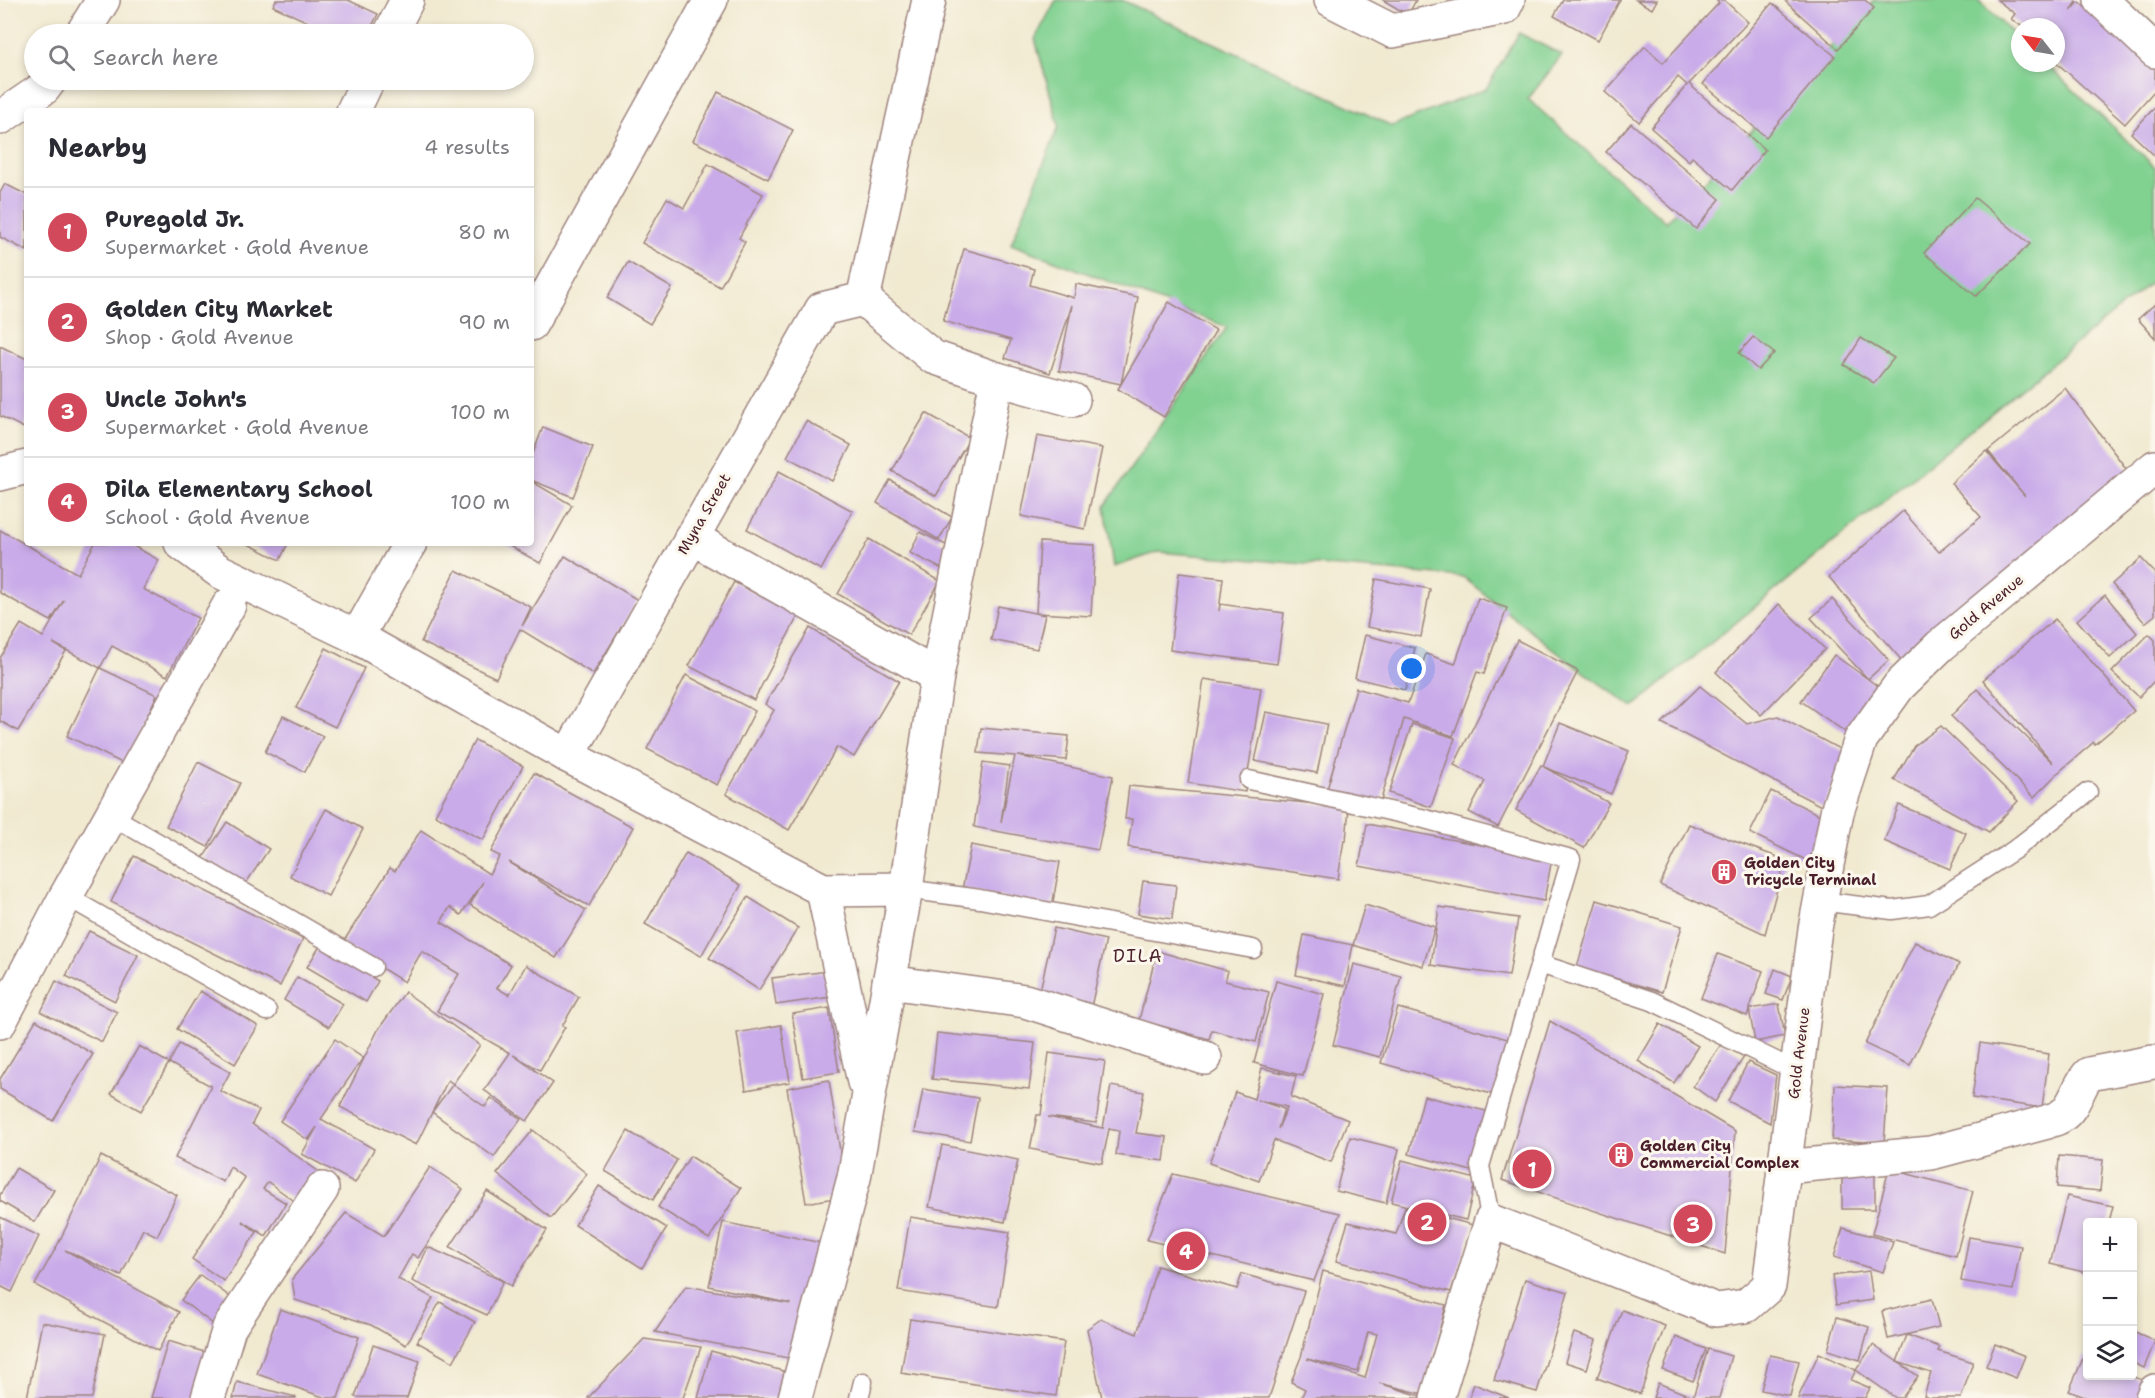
<!DOCTYPE html>
<meta charset="utf-8">
<style>
body{margin:0;font-family:"Shantell Sans",sans-serif;background:#f2f2f3;color:#2b2b33}
.controls{position:absolute;right:18px;bottom:18px;display:grid;overflow:hidden;border-radius:6px;box-shadow:0 3px 9px #0003}
.controls button{width:54px;height:54px;display:grid;place-items:center;padding:0;border:0;border-bottom:2px solid #e1e1e2;background:#fff;color:#2b2b33;font:30px sans-serif}
.compass{position:absolute;left:2011px;top:18px;width:54px;height:54px;border-radius:50%;background:#fff;box-shadow:0 3px 9px #0003;rotate:301deg}
.you{position:absolute;left:1412px;top:669px;width:21px;height:21px;margin:-15px;border:4px solid #fff;border-radius:50%;background:#1a73e8;box-shadow:0 0 0 9px #1a73e833}
.badge{display:grid;place-items:center;width:39px;height:39px;border-radius:50%;background:#d1495b;color:#fff;font-size:20px;font-weight:700}
.pin{position:absolute;translate:-50% -50%;border:3px solid #fff;box-shadow:0 2px 6px #0006}
.list{margin:0;padding:0;list-style:none}
h2{display:flex;justify-content:space-between;align-items:center;height:78px;margin:0;padding:0 24px;font-size:26px}
h2 small{font-size:20px;font-weight:400;color:#7c7c81}
.list li{display:grid;grid-template-columns:39px 1fr auto;gap:18px;align-items:center;box-sizing:border-box;height:90px;padding:0 24px;border-top:2px solid #e1e1e2}
.list b{display:block;font-size:22px;white-space:nowrap}
.list p{margin:0;font-size:20px;white-space:nowrap;color:#7c7c81}
.list em{font-size:20px;font-style:normal;color:#7c7c81}
.icon{flex:none;width:33px;height:33px;fill:none;stroke:currentColor;stroke-width:2;stroke-linecap:round;stroke-linejoin:round}
.map{position:relative;flex:none;width:2155px;height:1398px;overflow:hidden}
.search{position:absolute;background:#fff;box-shadow:0 3px 9px #0003;left:24px;top:24px;width:510px;height:66px;display:flex;align-items:center;gap:15px;box-sizing:border-box;padding:0 21px;border-radius:33px;color:#7c7c81;font-size:22px}
.panel{position:absolute;background:#fff;box-shadow:0 3px 9px #0003;left:24px;top:108px;width:510px;height:438px;border-radius:6px}
.map>svg:first-child{display:block}
.green{fill:#81d191;stroke:#66785e;stroke-width:1.5}
.building{fill:#c9abe9;fill-rule:evenodd}
.lines{fill:none;stroke-linecap:round;stroke-linejoin:round}
.service-casing{stroke:#9e847e;stroke-width:21}
.minor-casing{stroke:#9e847e;stroke-width:36}
.tertiary-casing{stroke:#9e847e;stroke-width:36}
.service{stroke:#fff;stroke-width:18}
.minor{stroke:#fff;stroke-width:33}
.tertiary{stroke:#fff;stroke-width:33}
.labels{text-anchor:middle;dominant-baseline:central;stroke-width:6;stroke-linejoin:round;paint-order:stroke}
.street-label{font-size:15px;fill:#4a1f2b;stroke:#fbf7ec}
.poi-label{font-size:15px;font-weight:bold;fill:#4a1f2b;stroke:#fbf7ec;text-anchor:start}
.quarter-label{font-size:18px;letter-spacing:1.5px;fill:#4a1f2b;stroke:#fbf7ec}
</style>
<div class="map">
<svg width="2155" height="1398" viewBox="0 0 2155 1398">
<rect width="100%" height="100%" fill="#fbf7ec"/>
<filter id="ink" filterUnits="userSpaceOnUse"><feTurbulence type="fractalNoise" baseFrequency=".0167" numOctaves="2"/><feDisplacementMap in="SourceGraphic" scale="12" xChannelSelector="R" yChannelSelector="G"/><feConvolveMatrix kernelMatrix="1 2 1 2 8 2 1 2 1" color-interpolation-filters="sRGB"/></filter>
<filter id="wash" filterUnits="userSpaceOnUse"><feTurbulence type="fractalNoise" baseFrequency=".008" numOctaves="4" result="noise"/><feDisplacementMap in="SourceGraphic" scale="24" xChannelSelector="R" yChannelSelector="G"/><feGaussianBlur stdDeviation="1.35" result="paint"/><feColorMatrix in="noise" values="0 0 0 0 0 0 0 0 0 0 0 0 0 0 0 0 0 1.4 0 .05"/><feComposite in="paint" operator="in"/></filter>
<g filter="url(#wash)">
<rect width="100%" height="100%" fill="#f1ead1"/>
<path class="green" d="M1056,0H1122L1392,126L1486,89L1519,33L1562,55L1528,99L1666,222L1874,0H1978L2020,40V63H2045L2155,167V279L1633,707L1568,661L1463,577L1158,552L1114,567L1105,506L1227,327L1011,244L1059,126L1035,39Z"/>
<g id="blocks">
<g class="building">
<path d="M276,0H348L378,14L368,34H334L273,6Z"/>
<path d="M1383,0H1416L1408,15Z"/>
<path d="M1563,0H1620L1598,40L1554,16Z"/>
<path d="M1636,0H1657L1652,9Z"/>
<path d="M1716,0H1724L1748,22L1689,84L1765,150L1732,190L1692,157L1689,161L1651,128L1687,85L1678,77L1639,122L1605,92L1645,46L1663,63L1719,3Z"/>
<path d="M1788,0H1865L1874,8L1838,49L1786,2Z"/>
<path d="M1997,0H2074L2077,2L2071,11L2079,2L2122,40L2155,66V90L2125,124L2056,62V27H2023L2011,19L2015,14Z"/>
<path d="M1772,3L1835,56L1766,137L1703,84Z"/>
<path d="M718,92L793,130L768,179L693,141Z"/>
<path d="M2155,107V156L2131,133Z"/>
<path d="M1631,123L1720,199L1696,229L1606,152Z"/>
<path d="M708,164L763,194L739,238L745,242L720,287L642,243L667,198L684,208Z"/>
<path d="M5,184L27,195V251L0,237V193Z"/>
<path d="M1975,198L2030,244L1976,296L1924,253Z"/>
<path d="M964,249L1034,269L1030,285L1074,298L1076,284L1138,297L1121,384L1169,302L1216,330L1164,417L1118,389L1121,384L1059,371L1072,305L1050,373L1005,358L1011,340L943,321Z"/>
<path d="M628,262L672,288L650,324L607,298Z"/>
<path d="M2155,304V338L2138,319Z"/>
<path d="M1753,337L1774,353L1758,370L1739,353Z"/>
<path d="M1861,338L1894,358L1874,383L1844,365Z"/>
<path d="M0,346L27,359V421L24,428L0,416Z"/>
<path d="M2065,388L2131,475L1904,663L1829,577L1903,511L1939,552L1981,517L1951,483L1986,451L2025,496L1988,451Z"/>
<path d="M926,413L970,438L936,496L892,471Z"/>
<path d="M806,421L851,445L832,481L787,457Z"/>
<path d="M543,427L593,447L573,497L531,480V459Z"/>
<path d="M1037,436L1102,448L1085,529L1021,516Z"/>
<path d="M779,471L853,511L821,570L747,529Z"/>
<path d="M890,480L952,517L939,540L877,503Z"/>
<path d="M531,481L572,505L540,563L504,543H531Z"/>
<path d="M0,530L78,574L95,543H128L159,560L143,589L198,618L167,676L112,646L100,668L53,643L66,651L18,731L0,721V658L21,624L43,637L64,600L51,621L0,593Z"/>
<path d="M920,532L954,549L944,570L910,553Z"/>
<path d="M869,539L940,581L909,635L838,594Z"/>
<path d="M1040,542L1095,545L1091,616L1036,613Z"/>
<path d="M246,543H288L280,560Z"/>
<path d="M565,556L638,600L593,674L520,629L496,678L421,642L456,570L531,607L522,626Z"/>
<path d="M2141,558L2155,573V615L2145,623L2112,584Z"/>
<path d="M1179,573L1223,578L1219,611L1220,604L1284,613L1277,664L1170,650Z"/>
<path d="M1376,579L1430,589L1421,637L1367,627Z"/>
<path d="M734,582L798,616L754,700L689,666Z"/>
<path d="M2105,595L2137,633L2110,658L2077,620Z"/>
<path d="M1478,598L1507,608L1484,674L1477,672L1453,736L1404,719L1379,807L1326,793L1356,688L1408,703L1426,654L1455,664Z"/>
<path d="M1832,599L1889,660L1868,679L1883,690L1851,736L1801,701L1834,655L1868,679L1811,618Z"/>
<path d="M1779,604L1825,649L1761,715L1716,672Z"/>
<path d="M998,606L1045,615L1037,649L991,640Z"/>
<path d="M2055,619L2134,711L2095,744L2094,742L2060,771L2034,797L1951,716L1977,689L2053,763L1983,680Z"/>
<path d="M810,628L899,681L854,757L837,747L789,830L726,794L774,710L765,704Z"/>
<path d="M2149,634L2155,640V680L2139,697L2112,672Z"/>
<path d="M1365,635L1415,648L1405,690L1355,678Z"/>
<path d="M1517,640L1578,671L1498,827L1469,812L1485,781L1454,765Z"/>
<path d="M326,648L364,668L335,727L296,708Z"/>
<path d="M100,668L157,695L124,764L67,736Z"/>
<path d="M686,675L755,711L717,785L647,749Z"/>
<path d="M1204,679L1261,688L1245,792L1188,783Z"/>
<path d="M1700,686L1747,724L1778,716L1847,753L1823,807L1662,723Z"/>
<path d="M1266,712L1327,724L1317,773L1255,761Z"/>
<path d="M283,716L323,736L305,772L265,752Z"/>
<path d="M1560,723L1629,751L1611,794L1544,767L1609,803L1584,848L1516,810L1541,765L1543,766Z"/>
<path d="M1412,724L1455,738L1431,807L1389,793Z"/>
<path d="M1941,726L2018,801L1989,832L1894,780L1914,746Z"/>
<path d="M981,728L1069,736L1066,760L1018,756L1113,776L1098,850L974,827L983,762L1009,766L1001,822L1015,756L978,753Z"/>
<path d="M475,740L523,766L483,840L435,815Z"/>
<path d="M198,762L240,783L208,847L166,826Z"/>
<path d="M534,773L633,827L589,906L509,862L586,910L556,958L470,905L483,882L461,915L450,907L441,922L511,965L497,988L509,995L526,965L579,997L562,1026L565,1027L540,1070L513,1055L553,1083L527,1121L484,1090L510,1053L437,1011L459,974L422,951L404,982L342,944L390,868L395,871L421,830L489,874L500,856L491,852Z"/>
<path d="M1129,786L1349,807L1346,841L1344,840L1338,879L1128,847L1132,819H1125Z"/>
<path d="M1771,791L1828,819L1808,861L1750,833Z"/>
<path d="M1899,805L1966,833L1950,869L1884,841Z"/>
<path d="M326,809L363,829L328,896L290,876Z"/>
<path d="M227,822L269,849L244,886L203,858Z"/>
<path d="M1367,824L1552,858L1544,901L1359,866Z"/>
<path d="M1689,824L1785,860L1765,934L1660,885Z"/>
<path d="M971,845L1060,862L1052,907L962,890Z"/>
<path d="M686,853L741,885L701,956L645,924Z"/>
<path d="M134,856L303,939L280,986L111,902Z"/>
<path d="M1143,881L1176,885L1172,919L1138,914Z"/>
<path d="M748,897L798,928L759,990L709,958Z"/>
<path d="M1597,900L1682,926L1662,992L1577,967Z"/>
<path d="M1365,905L1435,927L1423,966L1353,945Z"/>
<path d="M1439,907L1518,918L1509,976L1431,965Z"/>
<path d="M1054,928L1106,940L1091,1007L1039,995Z"/>
<path d="M89,931L138,955L115,1001L66,976Z"/>
<path d="M1304,935L1353,945L1345,986L1296,975Z"/>
<path d="M1915,942L1959,964L1910,1065L1865,1044Z"/>
<path d="M320,946L378,981L366,1002L307,967Z"/>
<path d="M1157,951L1228,971L1225,981L1269,992L1256,1042L1212,1030L1209,1039L1139,1020Z"/>
<path d="M1718,954L1763,971L1747,1016L1701,998Z"/>
<path d="M1354,964L1401,976L1380,1057L1333,1045Z"/>
<path d="M1775,969L1792,976L1783,1000L1766,994Z"/>
<path d="M828,971L831,997L776,1005L772,978Z"/>
<path d="M297,977L343,1004L329,1027L284,1000Z"/>
<path d="M56,981L117,1012L102,1042L41,1012Z"/>
<path d="M1276,981L1324,994L1303,1076L1254,1063Z"/>
<path d="M200,991L258,1026L235,1064L177,1029Z"/>
<path d="M405,992L480,1045L453,1084L448,1080L416,1145L340,1107L378,1030Z"/>
<path d="M1779,1004L1785,1036L1755,1042L1749,1009Z"/>
<path d="M829,1008L839,1072L803,1078L792,1014Z"/>
<path d="M1398,1008L1511,1040L1495,1095L1381,1063Z"/>
<path d="M36,1020L93,1054L53,1121L0,1089V1079Z"/>
<path d="M1550,1021L1735,1131L1725,1254L1502,1180Z"/>
<path d="M1660,1024L1698,1046L1674,1083L1638,1061Z"/>
<path d="M781,1025L790,1082L746,1090L737,1033Z"/>
<path d="M937,1033L1035,1043L1029,1089L932,1079Z"/>
<path d="M335,1039L363,1058L321,1119L374,1149L355,1183L302,1154L317,1127L308,1140L280,1121Z"/>
<path d="M1722,1043L1744,1057L1715,1102L1693,1086Z"/>
<path d="M1980,1043L2049,1054L2042,1108L1972,1098Z"/>
<path d="M179,1044L230,1072L220,1091L259,1110L252,1124L322,1174L300,1205L268,1182L263,1189L286,1203L266,1236L242,1221L257,1232L224,1281L192,1259L245,1178L230,1167L223,1182L175,1158L211,1086L169,1063Z"/>
<path d="M139,1046L169,1063L141,1111L111,1094Z"/>
<path d="M1049,1053L1105,1061L1096,1123L1048,1117L1103,1128L1111,1086L1144,1092L1136,1133L1167,1137L1164,1161L1116,1155L1119,1131L1109,1129L1102,1163L1030,1149L1037,1115H1041Z"/>
<path d="M1748,1062L1776,1075L1770,1123L1728,1101Z"/>
<path d="M1262,1068L1296,1076L1291,1097L1348,1120L1331,1162L1274,1140L1259,1181L1209,1163L1235,1092L1254,1099ZM1257,1100L1287,1107L1278,1129L1284,1109Z"/>
<path d="M829,1080L847,1196L806,1203L787,1088Z"/>
<path d="M453,1084L485,1107L491,1098L521,1119L494,1157L432,1112Z"/>
<path d="M1835,1085L1888,1088L1884,1143L1832,1140Z"/>
<path d="M923,1089L978,1098L970,1141L915,1132Z"/>
<path d="M1424,1096L1490,1112L1475,1172L1409,1154Z"/>
<path d="M533,1130L587,1174L551,1218L497,1174Z"/>
<path d="M628,1131L677,1160L653,1200L605,1171Z"/>
<path d="M1350,1137L1399,1149L1386,1203L1336,1191Z"/>
<path d="M942,1145L1018,1160L1005,1222L929,1207Z"/>
<path d="M101,1156L177,1195L157,1236L143,1229L121,1276L65,1250L179,1312L158,1351L35,1285L57,1246Z"/>
<path d="M690,1156L741,1188L709,1239L658,1207Z"/>
<path d="M2059,1156L2103,1160L2100,1191L2057,1187Z"/>
<path d="M1402,1160L1476,1179L1466,1220L1391,1202Z"/>
<path d="M430,1167L463,1189L418,1258L412,1254L398,1279L433,1298L406,1345L371,1325L295,1300L292,1279L346,1213L384,1236Z"/>
<path d="M16,1168L54,1190L35,1222L0,1201V1195Z"/>
<path d="M1889,1169L1973,1191L1956,1256L1872,1234Z"/>
<rect x="1842" y="1170" width="33" height="39"/>
<path d="M1173,1174L1340,1213L1314,1281L1147,1240Z"/>
<path d="M599,1186L667,1228L642,1268L575,1225Z"/>
<path d="M487,1191L547,1230L511,1286L450,1247Z"/>
<path d="M2067,1196L2113,1206L2109,1222H2088V1273L2050,1264Z"/>
<path d="M1405,1207L1473,1225L1451,1292L1336,1261L1348,1222L1396,1234Z"/>
<path d="M0,1217L39,1236L12,1292L0,1286Z"/>
<path d="M910,1217L1010,1232L998,1307L898,1291Z"/>
<path d="M723,1222L826,1244L798,1360L655,1332L686,1286L791,1304L709,1286Z"/>
<path d="M1843,1228L1893,1242L1883,1272L1834,1257Z"/>
<path d="M1969,1237L2021,1246L2013,1290L1961,1281Z"/>
<path d="M428,1247L503,1281L487,1315L412,1281Z"/>
<path d="M1157,1266L1237,1289L1242,1274L1304,1291L1269,1398H1102L1087,1329L1101,1319L1137,1334Z"/>
<path d="M1323,1271L1446,1305L1423,1394L1379,1383L1427,1398H1301L1305,1389L1291,1382L1301,1357ZM1368,1332L1377,1334L1365,1378L1307,1359L1358,1372Z"/>
<path d="M1869,1271L1873,1300L1836,1305L1832,1276Z"/>
<path d="M200,1275L240,1304L221,1330L181,1300Z"/>
<path d="M1525,1279L1568,1292L1537,1392L1494,1380Z"/>
<path d="M1932,1299L1939,1327L1888,1339L1882,1311Z"/>
<path d="M440,1302L475,1322L453,1362L417,1342Z"/>
<path d="M280,1309L359,1337L338,1398H326L257,1374Z"/>
<path d="M1622,1310L1665,1326L1640,1394L1597,1378Z"/>
<path d="M1837,1317L1869,1327L1860,1360L1828,1350Z"/>
<path d="M910,1319L1064,1342L1056,1396L901,1373Z"/>
<path d="M42,1322L105,1334L92,1398H27Z"/>
<path d="M2133,1331L2155,1341L2144,1368L2133,1363Z"/>
<path d="M1574,1333L1596,1340L1587,1369L1565,1362Z"/>
<path d="M1907,1335L1940,1347L1938,1351L1973,1362L1961,1398H1930L1924,1396L1931,1373L1897,1362Z"/>
<path d="M1676,1337L1706,1349L1693,1381L1663,1370Z"/>
<path d="M644,1339L701,1347L683,1398H588Z"/>
<path d="M168,1341L211,1354L198,1398H151Z"/>
<path d="M1995,1344L2025,1356L2016,1378L1986,1366Z"/>
<path d="M373,1345L420,1361L407,1398L355,1397Z"/>
<path d="M1873,1345L1918,1376L1902,1398H1896L1856,1370Z"/>
<path d="M1708,1349L1731,1356L1719,1398H1653L1658,1383L1693,1397Z"/>
<path d="M711,1351L794,1374L788,1398H698Z"/>
<path d="M1819,1353L1856,1370L1851,1380L1870,1388L1865,1398H1798Z"/>
<path d="M1770,1355L1799,1361L1790,1396L1761,1390Z"/>
<path d="M2084,1356L2088,1358V1376H2131L2145,1381L2138,1398H2087L2069,1391Z"/>
<path d="M237,1382L296,1397V1398H233Z"/>
<path d="M1474,1384L1509,1398H1469Z"/>
</g>
</g>
</g>
<g filter="url(#ink)">
<use href="#blocks" fill-opacity="0" stroke="#9e847e" stroke-width="1.5"/>
<g class="lines">
<g class="service-casing">
<g id="service">
<path d="M1249,780L1421,818L1571,859L1480,1166L1491,1221"/>
<path d="M112,816L373,967"/>
<path d="M906,889L980,899L1253,949"/>
<path d="M66,896L267,1011"/>
<path d="M1820,901L1892,910L1929,905L2014,850L2088,792"/>
<path d="M1540,964L1652,1001L1796,1071"/>
<path d="M859,1398L863,1382"/>
</g>
</g>
<g class="minor-casing">
<g id="minor">
<path d="M1331,0L1392,31L1504,8L1508,0"/>
<path d="M2101,0L2155,51"/>
<path d="M82,34L103,0"/>
<path d="M390,34L407,0"/>
<path d="M353,111L368,80"/>
<path d="M0,118L44,88L50,80"/>
<path d="M863,299L929,0"/>
<path d="M863,299L933,357L997,379L1073,400"/>
<path d="M531,324L711,0"/>
<path d="M0,474L27,467"/>
<path d="M691,537L937,676"/>
<path d="M181,543L219,571L357,637L568,756L823,890L906,889"/>
<path d="M357,637L410,543"/>
<path d="M568,756L822,309L863,299"/>
<path d="M823,890L864,1082"/>
<path d="M889,982L1025,1001L1205,1058"/>
<path d="M0,1022L66,896L229,605"/>
<path d="M1784,1167L1931,1153L2047,1122C2051,1120 2057,1119 2061,1116C2075,1108 2078,1085 2089,1074L2153,1062"/>
<path d="M208,1398L229,1328L322,1189"/>
<path d="M795,1398L854,1178L906,889L937,676L997,379"/>
<path d="M2152,1398L2155,1391"/>
</g>
</g>
<g class="tertiary-casing">
<path id="tertiary" d="M1437,1398L1491,1221L1716,1310L1746,1306L1769,1286L1815,929L1837,812L1861,739L1899,686L1940,646L2155,467"/>
</g>
<use href="#service" class="service"/>
<use href="#minor" class="minor"/>
<use href="#tertiary" class="tertiary"/>
</g>
</g>
<defs>
<g id="building-disc" transform="scale(1.35)"><circle r="9.5" fill="#d1495b" stroke="#fbf7ec"/><path d="M-4-6H4V6H1V3H-1V6H-4ZM-2.5-4.3h1.7v1.8h-1.7ZM.8-4.3h1.7v1.8H.8ZM-2.5-1h1.7V.8h-1.7ZM.8-1h1.7V.8H.8Z" fill="#fff"/></g>
</defs>
<g fill-rule="evenodd">
<use href="#building-disc" x="1724" y="872"/>
<use href="#building-disc" x="1621" y="1155"/>
</g>
<g class="labels">
<g class="street-label">
<text transform="translate(704 514) rotate(-60)">Myna Street</text>
<text transform="translate(1986 607) rotate(-40)">Gold Avenue</text>
<text transform="translate(1799 1053) rotate(-83)">Gold Avenue</text>
</g>
<g class="poi-label">
<text x="1744" y="863">Golden City<tspan x="1744" dy="17">Tricycle Terminal</tspan></text>
<text x="1640" y="1146">Golden City<tspan x="1640" dy="17">Commercial Complex</tspan></text>
</g>
<g class="quarter-label">
<text x="1138" y="956">DILA</text>
</g>
</g>
</svg>
<div class="controls">
<button>+</button>
<button>−</button>
<button><svg class="icon" aria-label="layers" viewBox="0 0 24 24"><path d="M12 4l9 5-9 5-9-5zM3 14l9 5 9-5"/></svg></button>
</div>
<svg class="compass" viewBox="-18 -18 36 36"><path d="M0-13l5 13h-10z" fill="#e53935"/><path d="M0 13l5-13h-10z" fill="#7c7c81"/></svg>
<div class="you"></div>
<div class="pin badge" style="left:1532px;top:1169px">1</div>
<div class="pin badge" style="left:1427px;top:1222px">2</div>
<div class="pin badge" style="left:1693px;top:1224px">3</div>
<div class="pin badge" style="left:1186px;top:1251px">4</div>
<div class="search"><svg class="icon" aria-label="search" viewBox="0 0 24 24"><circle cx="10" cy="10" r="6"/><path d="M15 15l6 6"/></svg>Search here</div>
<section class="panel">
<h2>Nearby<small>4 results</small></h2>
<ul class="list">
<li><span class="badge">1</span><div><b>Puregold Jr.</b><p>Supermarket · Gold Avenue</p></div><em>80 m</em></li>
<li><span class="badge">2</span><div><b>Golden City Market</b><p>Shop · Gold Avenue</p></div><em>90 m</em></li>
<li><span class="badge">3</span><div><b>Uncle John's</b><p>Supermarket · Gold Avenue</p></div><em>100 m</em></li>
<li><span class="badge">4</span><div><b>Dila Elementary School</b><p>School · Gold Avenue</p></div><em>100 m</em></li>
</ul>
</section>
</div>
